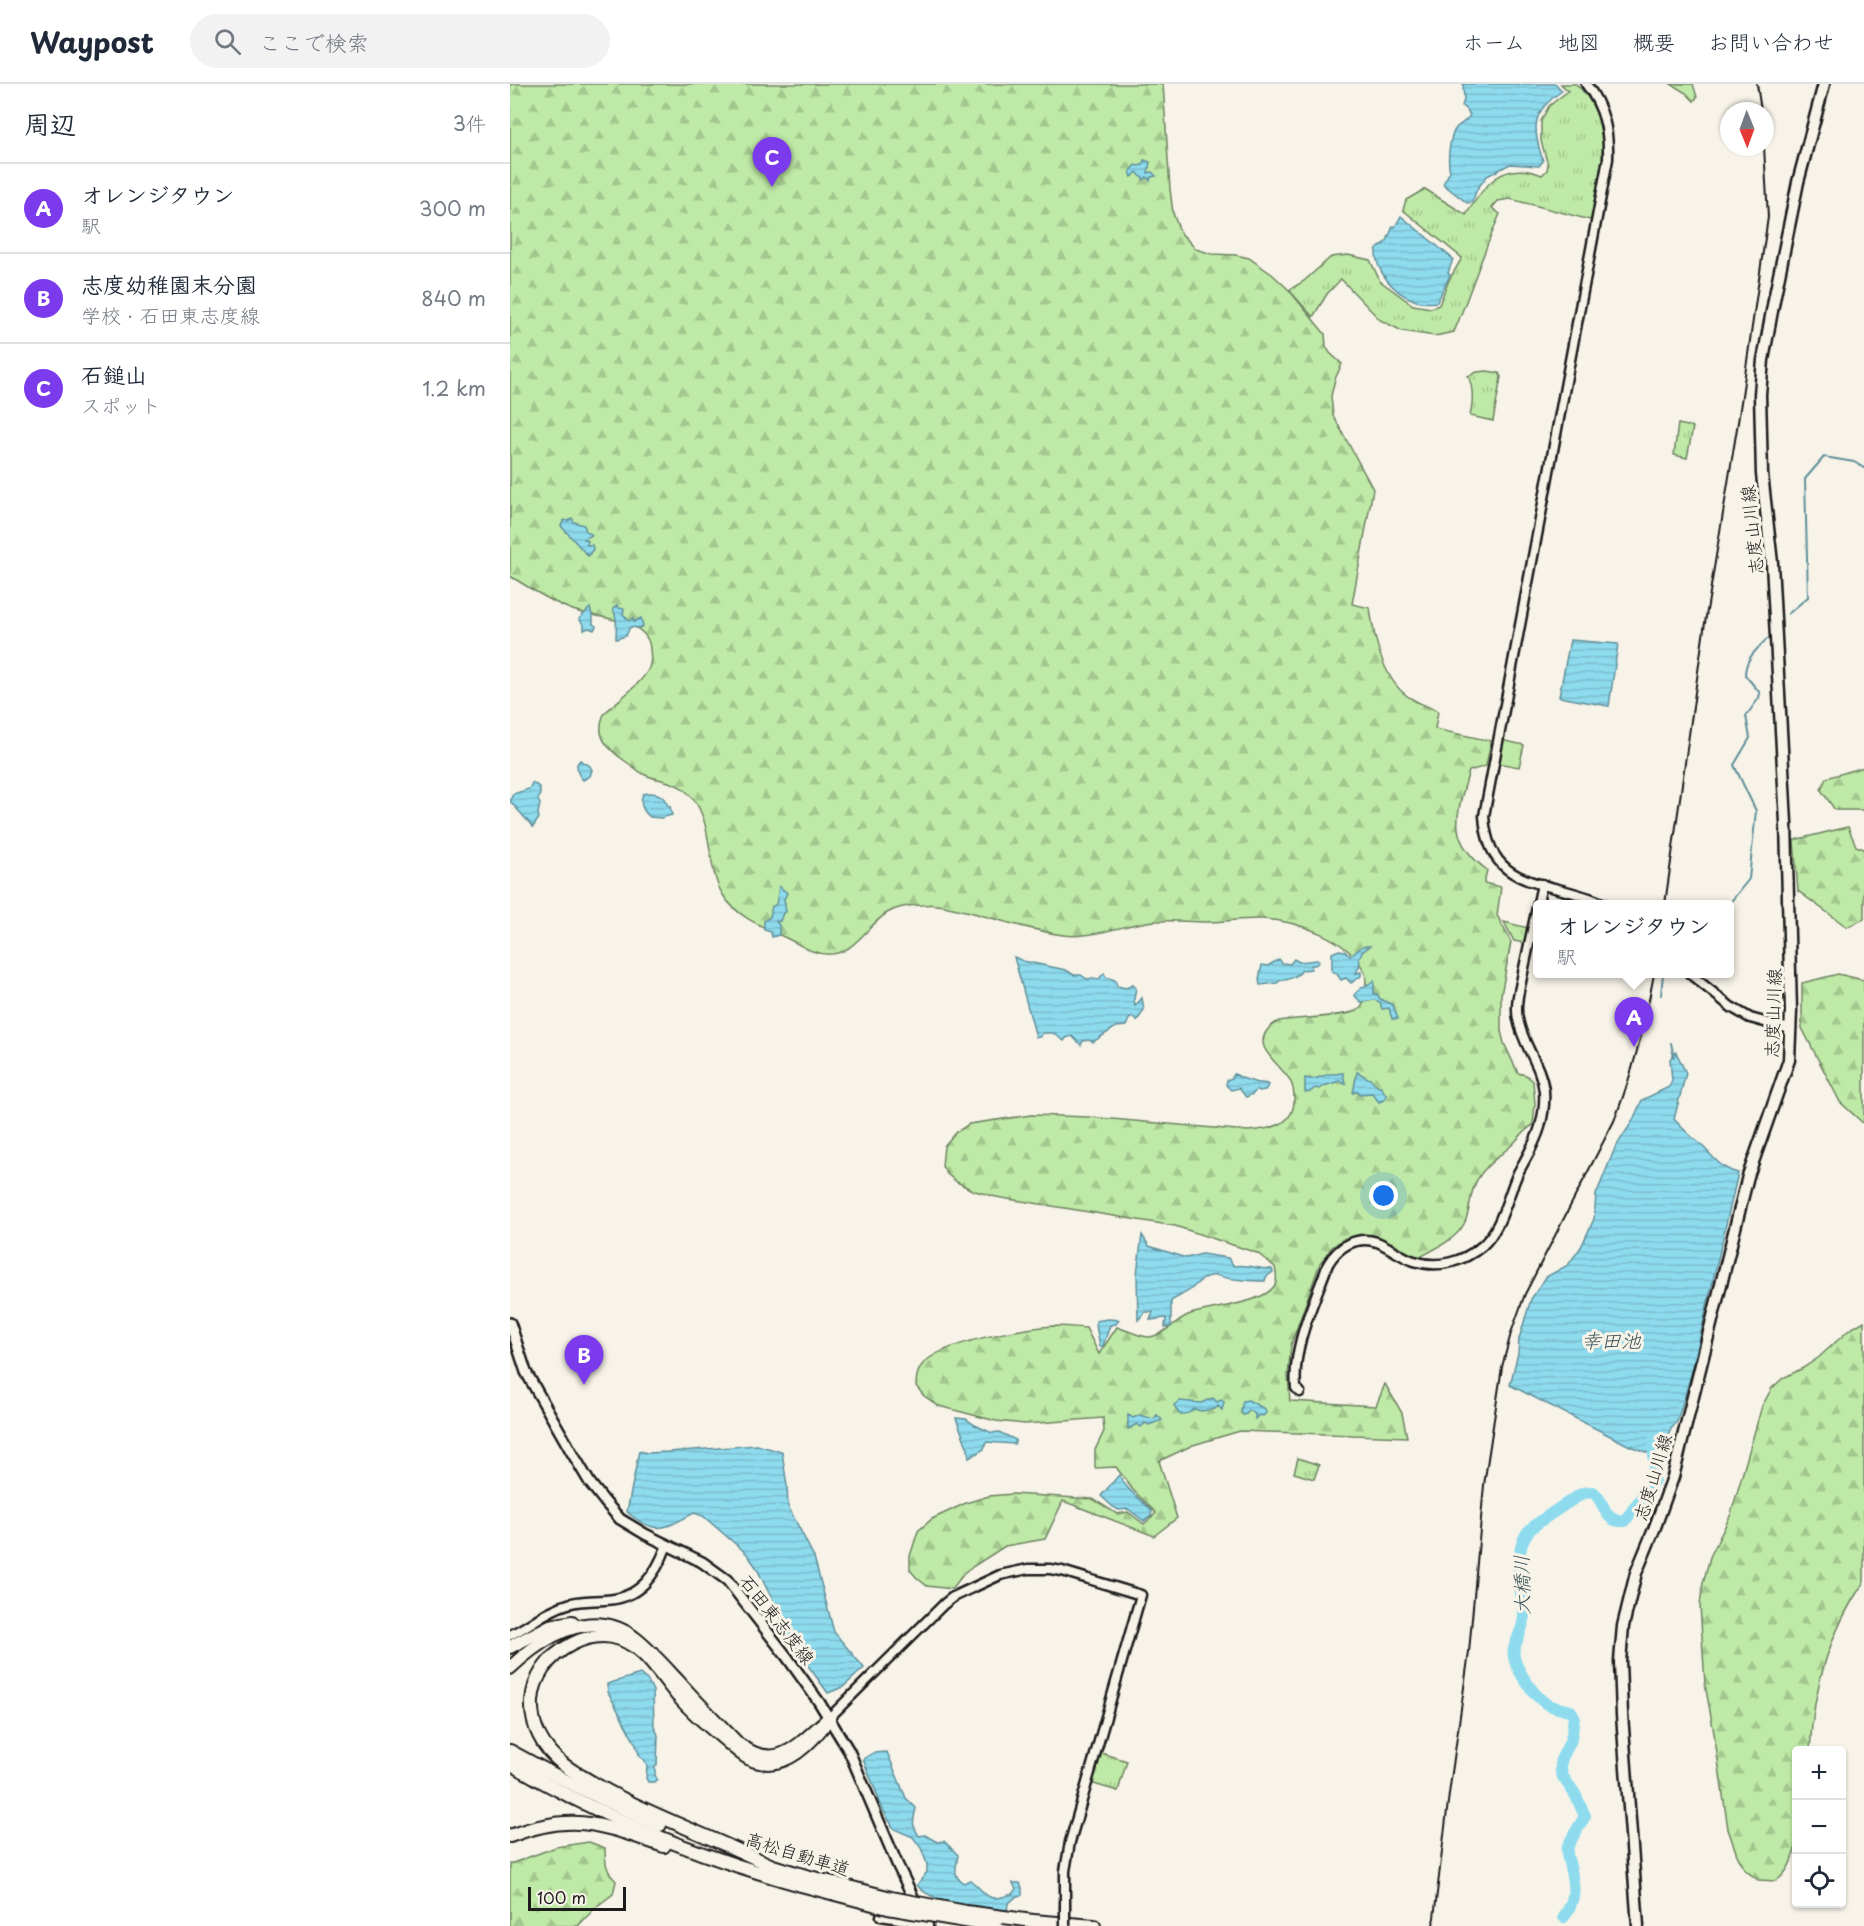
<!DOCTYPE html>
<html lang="ja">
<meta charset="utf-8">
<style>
body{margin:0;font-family:"Playpen Sans","Klee One",sans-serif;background:#f2f2f3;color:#1f2937}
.controls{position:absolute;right:18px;bottom:18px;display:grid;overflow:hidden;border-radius:6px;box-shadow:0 2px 4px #0004}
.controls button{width:54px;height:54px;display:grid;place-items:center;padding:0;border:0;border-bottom:2px solid #e0e1e3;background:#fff;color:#1f2937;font:30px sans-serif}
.compass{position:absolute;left:1210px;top:18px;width:54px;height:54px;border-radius:50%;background:#fff;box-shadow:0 2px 4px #0004;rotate:179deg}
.scale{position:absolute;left:18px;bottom:15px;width:98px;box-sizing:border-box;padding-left:6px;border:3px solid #1c1c1c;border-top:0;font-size:16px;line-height:21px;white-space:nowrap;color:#1c1c1c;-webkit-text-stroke:4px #f7f3e8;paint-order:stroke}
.you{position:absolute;left:874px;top:1112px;width:21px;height:21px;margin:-15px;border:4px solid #fff;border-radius:50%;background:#1a73e8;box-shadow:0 0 0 9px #1a73e833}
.badge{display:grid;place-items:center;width:39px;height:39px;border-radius:50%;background:#7c3aed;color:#fff;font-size:20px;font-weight:700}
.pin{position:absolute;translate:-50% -50px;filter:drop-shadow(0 2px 3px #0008)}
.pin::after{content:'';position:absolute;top:32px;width:21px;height:18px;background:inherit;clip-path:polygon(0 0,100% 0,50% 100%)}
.popup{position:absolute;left:1023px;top:816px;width:201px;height:78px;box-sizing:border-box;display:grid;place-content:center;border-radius:6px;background:#fff;filter:drop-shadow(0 2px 4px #0005);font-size:20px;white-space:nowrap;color:#747a83}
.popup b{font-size:22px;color:#1f2937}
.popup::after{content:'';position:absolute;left:50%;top:100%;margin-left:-12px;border:12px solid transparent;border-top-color:#fff}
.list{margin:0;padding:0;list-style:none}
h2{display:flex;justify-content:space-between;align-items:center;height:78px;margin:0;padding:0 24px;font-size:26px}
h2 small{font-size:20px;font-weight:400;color:#747a83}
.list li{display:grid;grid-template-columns:39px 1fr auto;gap:18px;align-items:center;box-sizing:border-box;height:90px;padding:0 24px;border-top:2px solid #e0e1e3}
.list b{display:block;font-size:22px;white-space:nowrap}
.list p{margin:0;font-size:20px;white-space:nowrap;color:#747a83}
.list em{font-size:20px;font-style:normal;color:#747a83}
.icon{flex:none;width:33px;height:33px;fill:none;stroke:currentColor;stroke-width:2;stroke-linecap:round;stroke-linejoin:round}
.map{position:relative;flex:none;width:1354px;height:1842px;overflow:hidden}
header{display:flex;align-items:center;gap:36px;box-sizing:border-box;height:84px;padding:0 30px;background:#fff;border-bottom:2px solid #e0e1e3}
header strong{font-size:28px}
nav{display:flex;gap:33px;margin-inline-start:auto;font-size:21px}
.search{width:420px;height:54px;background:#f2f2f3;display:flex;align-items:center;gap:15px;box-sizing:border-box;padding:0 21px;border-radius:33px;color:#747a83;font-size:22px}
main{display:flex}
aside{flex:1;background:#fff}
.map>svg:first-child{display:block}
.grass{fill:url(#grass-tufts);stroke:#6d8261;stroke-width:1.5}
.forest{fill:url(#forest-firs);stroke:#6d8261;stroke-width:1.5}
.water{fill:url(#water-rules);stroke:#608f9a;stroke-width:1.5}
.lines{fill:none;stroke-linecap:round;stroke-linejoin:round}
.stream{stroke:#608f9a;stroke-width:2}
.river{stroke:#8edbee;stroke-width:12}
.tertiary-casing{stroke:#1c1c1c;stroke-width:13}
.secondary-casing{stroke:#1c1c1c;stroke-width:14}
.primary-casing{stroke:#1c1c1c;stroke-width:15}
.motorway-casing{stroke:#1c1c1c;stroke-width:16}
.tertiary{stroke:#f7f3e8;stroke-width:8}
.secondary{stroke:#f7f3e8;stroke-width:9}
.primary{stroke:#f7f3e8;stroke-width:10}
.motorway{stroke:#f7f3e8;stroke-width:12}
.rail{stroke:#1c1c1c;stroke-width:2}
.tertiary-bridge-casing{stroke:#1c1c1c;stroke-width:13;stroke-linecap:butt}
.motorway-bridge-casing{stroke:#1c1c1c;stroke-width:16;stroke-linecap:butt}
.tertiary-bridge{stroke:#f7f3e8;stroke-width:8}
.motorway-bridge{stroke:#f7f3e8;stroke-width:12}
.labels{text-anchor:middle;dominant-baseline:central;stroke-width:6;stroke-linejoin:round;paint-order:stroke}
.street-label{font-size:18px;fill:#1c1c1c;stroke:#f7f3e8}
.water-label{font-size:20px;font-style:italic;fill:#3e555b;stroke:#f7f3e8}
</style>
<header>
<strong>Waypost</strong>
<div class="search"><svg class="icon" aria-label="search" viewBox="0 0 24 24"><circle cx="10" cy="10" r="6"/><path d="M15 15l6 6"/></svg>ここで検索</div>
<nav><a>ホーム</a><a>地図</a><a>概要</a><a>お問い合わせ</a></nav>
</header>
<main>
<aside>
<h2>周辺<small>3件</small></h2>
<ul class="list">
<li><span class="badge">A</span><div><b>オレンジタウン</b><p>駅</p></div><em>300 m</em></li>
<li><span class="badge">B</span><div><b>志度幼稚園末分園</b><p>学校 · 石田東志度線</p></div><em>840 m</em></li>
<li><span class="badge">C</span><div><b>石鎚山</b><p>スポット</p></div><em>1.2 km</em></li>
</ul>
</aside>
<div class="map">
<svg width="1354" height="1842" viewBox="0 0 1354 1842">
<defs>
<pattern id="grass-tufts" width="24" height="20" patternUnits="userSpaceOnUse" patternTransform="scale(1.5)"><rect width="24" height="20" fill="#bee9a6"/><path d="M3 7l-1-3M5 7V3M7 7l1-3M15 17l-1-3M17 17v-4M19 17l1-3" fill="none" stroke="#a3c78e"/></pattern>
<pattern id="forest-firs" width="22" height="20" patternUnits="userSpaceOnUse" patternTransform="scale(1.5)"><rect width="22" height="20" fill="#bee9a6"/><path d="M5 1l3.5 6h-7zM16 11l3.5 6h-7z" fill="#a3c78e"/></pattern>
<pattern id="water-rules" width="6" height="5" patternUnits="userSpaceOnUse" patternTransform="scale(1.5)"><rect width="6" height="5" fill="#8edbee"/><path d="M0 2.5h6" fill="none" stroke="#7abbcc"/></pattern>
</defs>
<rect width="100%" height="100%" fill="#f7f3e8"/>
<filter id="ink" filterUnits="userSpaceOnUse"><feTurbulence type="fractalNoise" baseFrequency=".0167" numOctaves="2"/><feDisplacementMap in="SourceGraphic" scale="12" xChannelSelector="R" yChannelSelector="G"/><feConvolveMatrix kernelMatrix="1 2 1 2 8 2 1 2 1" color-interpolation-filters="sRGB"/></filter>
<g filter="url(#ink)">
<g class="grass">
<path d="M1051,0H1066C1106,37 1092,85 1083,132L1080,136L1000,115L988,117L982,124L990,130C973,169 960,209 944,248L925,252L892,247L870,236L831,195L817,210L803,233L779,206L794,197L821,173L838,171L860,176L870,197L903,221L921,224L929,221L939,196L952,174L893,126L896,116L915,105L956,131C974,101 993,75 1032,91L1037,86L1038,81L1031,57V37L1039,22L1058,7Z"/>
<path d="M977,287L989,289L991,293L983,337L960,332C963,319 964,305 958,292L967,288Z"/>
<path d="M1168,340L1183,343L1177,374L1164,371Z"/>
<path d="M991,656L1014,661L1009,683L987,679Z"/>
<path d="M994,838L1018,844L1015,859L1004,857Z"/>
<path d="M788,1374L809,1381L804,1395L784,1389Z"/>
<path d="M588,1668L617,1677L608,1707L580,1699Z"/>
</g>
<g class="forest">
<path d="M0,0H653L660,105L663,129L670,148L686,165L702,170L726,171L739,174L763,191L779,206L815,250L816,262L820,269L832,280L825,295L821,312L823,331L863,405L842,520L860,524C864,554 873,599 902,615C910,620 919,623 928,627L925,645L981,657L976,682L959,687C947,730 935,755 977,786L974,799L991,803L987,831L1001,858L991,911V947L994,959L1008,989L1016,991L1023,997L1025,1020L1023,1041C1014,1046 1010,1053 1003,1060C991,1071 975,1081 967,1096C959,1109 961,1127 954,1140C946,1156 921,1167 906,1175L851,1152L835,1154L822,1163L810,1179L781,1261L778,1291L780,1317L866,1322L875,1300L892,1329L897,1353L730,1347L683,1361L649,1377L667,1434L644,1452L553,1417L535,1455L495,1462L456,1487L442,1505L417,1502L407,1494L400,1486V1472L408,1447L422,1435L456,1419L479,1412L503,1410L583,1415L607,1430L618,1428L634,1440L646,1429L623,1406L606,1383L585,1384V1366L594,1347L593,1334L515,1340L486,1337L429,1322L414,1312L406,1302C406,1295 407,1287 412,1281C430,1258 514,1244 543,1242C554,1242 565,1243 576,1244L589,1270L607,1243C616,1246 628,1252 638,1253C652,1253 666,1236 678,1231C699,1223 753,1221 765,1201C768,1196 766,1189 765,1183L747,1169L665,1142L486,1113L462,1106L447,1098L437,1090L432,1082L434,1062L445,1049L459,1040L521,1031L579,1033L738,1047C760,1045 785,1042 784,1014C784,1007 783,1002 780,996C773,986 758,973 754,963C750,951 760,941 769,937C785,934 837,933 848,926C854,923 855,914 855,908C856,901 857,893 854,887C838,854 787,837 753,835C734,834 714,838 695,838C676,838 656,835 637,838C610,842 580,855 553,851C524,847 489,836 460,828C445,825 429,819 413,821C402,821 387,823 377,829C351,846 341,881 302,867C292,863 283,857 274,853C251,842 227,833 213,811C193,779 207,729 172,704C160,696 145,696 133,690C127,686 121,681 115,677C98,665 84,652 94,630C106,617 132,600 139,584C141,579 141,572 140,566C140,533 83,535 60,525C39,517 20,504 0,492Z"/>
<path d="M1161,0H1183L1187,13L1184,17L1176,9Z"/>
<path d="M1354,683V726H1325L1311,706L1316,694Z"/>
<path d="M1338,743L1346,762L1354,765V835L1337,843L1288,807L1284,756Z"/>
<path d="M1328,890L1354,896V1040L1330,1018L1292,944V899Z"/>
<path d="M1354,1237V1498C1319,1548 1303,1606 1300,1666H1286V1763C1282,1776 1278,1789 1266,1797L1248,1796L1235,1786L1227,1771L1218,1745L1204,1649L1195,1600L1190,1521L1193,1499L1200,1473L1221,1430L1252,1322L1262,1304L1273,1294L1293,1284L1308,1274L1339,1246Z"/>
<path d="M79,1758L95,1764C95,1779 96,1787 106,1797L103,1810L86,1823L68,1842H0V1780L46,1763Z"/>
</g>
<g class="water">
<path d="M953,0H1046L1052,7C1021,28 1022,43 1033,77L1029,82L1000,80L977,92L967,105L962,118L957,119L933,100L940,87C937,78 939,53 946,44C951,38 955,40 960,31L957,26L952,22L954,16Z"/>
<path d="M634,76L640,78L638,89L642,88L646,92L641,93L640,97L637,93L634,96L627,88L622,93L620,87L625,81L628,82L633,81Z"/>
<path d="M891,132L943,175L938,189L940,191L927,218C919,219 911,219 904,216C884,209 865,187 866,166L877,157L883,142L885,143Z"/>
<path d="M62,434L64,438L74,441L76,447L82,451L74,455L78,457L77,461H82L83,465L78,472L51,442L54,436L58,437Z"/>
<path d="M107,521L109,524L114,525L113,530L119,537L123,534L124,538L131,534L133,542L129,544L120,543L116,552L106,555C106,544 108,536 103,525Z"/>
<path d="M80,524L83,534V540L86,542L84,546L79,544L74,546V541L69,535Z"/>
<path d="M1060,556L1108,560L1099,622L1049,613Z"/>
<path d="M70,676L80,682L82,686L80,692L73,696C68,691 67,687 67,680Z"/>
<path d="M22,699C32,702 31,708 28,716L30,720L28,729L29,734L23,743L0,717L3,710L19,705Z"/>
<path d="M139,709C149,709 154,712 158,722H160L162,731L151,734L140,733C133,727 129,719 133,710Z"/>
<path d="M269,802L277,809L274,815L276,828L273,829L270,837L266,838L269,841V851L262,853L261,848L254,846V837L260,833L262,822L266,821Z"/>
<path d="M853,862H860L852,868L849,874C851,880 849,883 846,889L851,888V892L841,899L836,894L831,896L827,890L822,887V869L829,866L835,867L840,872Z"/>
<path d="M504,873L513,877L556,886L564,891H571L577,895L583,894L589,895L594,889L596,893L605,896L607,902L616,904L623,901L626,904L624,915L625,922L632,914L634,926L627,937L623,933L619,935L616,942L606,943L583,958L579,956L573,957L571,961L562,952L556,954L554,957L543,949H533L530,953H526Z"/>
<path d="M769,875L772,879L780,880L784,875L789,878L807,876L809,878L805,881H801V885L792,886C788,892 777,897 771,896L767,899L750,901L749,895L752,881L758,882Z"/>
<path d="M864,897V910H867L870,915L883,921L888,935H882L879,924L872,925L870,918L865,916L851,918L844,911L851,904Z"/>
<path d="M1166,968L1176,989L1164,1035C1172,1044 1179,1051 1188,1058C1202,1070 1209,1085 1228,1089L1181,1291L1167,1338L1161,1345L1153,1363H1148L1143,1371L1120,1362L1000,1301L1008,1269L1009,1255L1021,1215L1036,1193L1058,1181L1071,1163L1084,1135L1086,1111L1105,1064L1122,1038L1132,1016L1159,1003L1162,996L1160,975Z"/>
<path d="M847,988L860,995L868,1003H871L877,1012L874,1016L869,1018L862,1009L849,1010L848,1007L843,1009Z"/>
<path d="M831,989H833L835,1000L830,997C824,999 813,1001 810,1005L805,1004L800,1008H795V994C805,997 811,992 820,990C824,990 828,990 831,989Z"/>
<path d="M724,990C731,994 736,996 744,998C750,1000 753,998 759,1001L755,1006L749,1007L747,1005L743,1010L736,1013L729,1004L721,1006L716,1001L717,996L722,994Z"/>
<path d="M632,1151L639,1162L676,1174L692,1170L718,1174L724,1182C736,1179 748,1186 762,1185L763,1188L756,1193L755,1197C745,1197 712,1195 706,1191C689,1194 692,1196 680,1206C674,1210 667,1213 661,1217V1243H655L656,1234L640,1236L643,1228H635L628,1236L627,1190Z"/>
<path d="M598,1235L609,1236L606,1240L600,1241L593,1262L590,1263C589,1254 586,1246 586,1237Z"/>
<path d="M703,1314L707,1318L711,1316L714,1318L712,1326L708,1322L705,1325L691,1327L684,1325C680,1330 675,1330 669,1330L664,1321L670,1317L691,1319Z"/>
<path d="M738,1316L755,1325L756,1329L753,1332L749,1331L745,1335V1330L739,1326L736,1330L733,1331L731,1327L733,1317Z"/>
<path d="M618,1331L623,1334L630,1331L644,1335L647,1331L652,1336L639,1341L635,1339L631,1343L627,1340L618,1345Z"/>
<path d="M446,1334L456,1335L465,1341L482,1349L489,1348L506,1356L504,1360L476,1358L474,1365L459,1374L458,1365Z"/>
<path d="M247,1361L272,1368L277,1402L278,1422L304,1473L324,1548L354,1584L333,1603L318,1609L275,1550L277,1545L246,1483L237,1470L193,1432L184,1429C154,1445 146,1452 117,1428L129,1367L137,1369L158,1368Z"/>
<path d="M609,1391C617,1407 630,1414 642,1427L641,1432L634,1437L618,1425L609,1426L603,1423L591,1412Z"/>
<path d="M130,1590L138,1597L143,1607L144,1642L148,1651L147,1681L145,1683V1691L147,1695L144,1698H138L136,1694L137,1682L134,1676L130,1673L126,1661L98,1608L97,1600Z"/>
<path d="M377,1668L396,1714L406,1724C403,1739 401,1738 409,1752L415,1751L427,1758L434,1757L448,1771C447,1782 441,1792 454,1799L460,1796C479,1810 474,1820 502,1810L506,1805L503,1799H510L512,1804V1811L507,1812L498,1820L497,1827C473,1823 422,1821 407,1801L417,1788V1780L411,1764L403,1753L384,1745L373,1726L353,1675L363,1669Z"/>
</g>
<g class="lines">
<g class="stream">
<path d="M1278,530L1298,513L1295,395L1314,373L1344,378L1354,384"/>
<path d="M1219,820L1239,795L1246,727L1224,681L1240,654L1236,632L1249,614L1250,609L1235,591C1235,575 1246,566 1257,555"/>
<path d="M1151,911L1153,890"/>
<path d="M1161,959L1164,973"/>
</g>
<path class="river" d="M1054,1833C1066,1815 1065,1803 1060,1783C1059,1778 1056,1770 1057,1765C1057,1761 1072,1738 1075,1732L1065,1710L1053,1693L1051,1687V1676L1060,1658L1062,1650L1064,1632L1061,1627C1053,1625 1043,1624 1035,1619C1023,1610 1000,1579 1004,1565C1007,1553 1015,1542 1014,1530C1011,1506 1003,1470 1017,1449C1023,1440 1062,1416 1073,1409L1083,1408C1096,1417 1092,1439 1115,1437L1144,1396V1356"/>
<g class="tertiary-casing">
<g id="tertiary">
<path d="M1076,0C1094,23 1099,47 1098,75L974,732C979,810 1040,794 1094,820"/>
<path d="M1180,890L1221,923L1240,934L1280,945"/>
<path d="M790,1308L786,1304C782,1262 804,1219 818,1180C828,1163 846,1151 867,1158C880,1163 891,1173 904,1177C928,1185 953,1178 972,1162C992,1144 997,1113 1008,1089C1016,1074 1025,1060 1030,1043C1033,1032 1035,1020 1034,1007C1031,980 1012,960 1008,935C1006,927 1007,919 1008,912L1032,800"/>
<path d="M0,1551C20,1542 36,1526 58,1520C70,1516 82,1517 95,1516C129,1515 146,1491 157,1461"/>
<path d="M319,1634L434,1520L443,1513L490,1491L518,1485H540L552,1487L631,1511L560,1758L555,1787V1823"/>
<path d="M371,1832L402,1837L418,1842"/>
</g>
</g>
<g class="secondary-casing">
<path id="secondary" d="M0,1239L16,1288L61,1367L80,1399L95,1418L110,1435L135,1450L192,1478L217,1496L277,1573L309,1618L339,1667L388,1782L417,1842"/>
</g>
<g class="primary-casing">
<path id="primary" d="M1128,1842L1112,1631L1110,1577L1113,1542L1126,1489L1145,1443L1163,1393L1238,1092L1279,976L1281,927L1276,739L1262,479L1252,390L1250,310L1253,276L1264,216L1288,98L1314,0"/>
</g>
<g class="motorway-casing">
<g id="motorway">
<path d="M0,1563L40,1542L62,1538"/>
<path d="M0,1584C33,1553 82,1521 126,1555C141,1567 154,1582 168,1597C187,1619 208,1639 228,1660C269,1690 288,1660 319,1634C301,1660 273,1691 238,1674C229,1669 221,1661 213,1654C197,1641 181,1627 167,1611C150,1591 135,1564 110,1555C93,1549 78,1552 62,1560C11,1586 9,1647 54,1681C69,1692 85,1700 101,1709C153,1736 209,1756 262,1782"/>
<path d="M0,1667C49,1694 98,1719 150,1741"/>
<path d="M0,1679C90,1733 190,1773 291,1801"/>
<path d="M0,1752C64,1727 93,1741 154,1762"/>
<path d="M256,1780L296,1792"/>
<path d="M523,1837L584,1842"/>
</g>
</g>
<use href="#tertiary" class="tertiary"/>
<use href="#secondary" class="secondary"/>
<use href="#primary" class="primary"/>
<use href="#motorway" class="motorway"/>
<g class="rail">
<path d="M1247,0L1251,27"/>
<path d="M1155,820L1194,545L1229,332L1258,133L1254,63"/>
<path d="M923,1842L939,1710L959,1568L974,1401L992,1283L1001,1249L1015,1210L1104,1037C1123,989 1135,940 1144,890"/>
</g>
<g class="tertiary-bridge-casing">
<path id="tertiary-bridge" d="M555,1823V1842"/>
</g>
<g class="motorway-bridge-casing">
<g id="motorway-bridge">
<path d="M296,1792L381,1814L456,1828L523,1837"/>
<path d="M291,1801L378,1824L485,1842"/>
</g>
</g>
<use href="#tertiary-bridge" class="tertiary-bridge"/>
<use href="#motorway-bridge" class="motorway-bridge"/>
</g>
</g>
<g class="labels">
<g class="street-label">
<text transform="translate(1241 446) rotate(-96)">志度山川線</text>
<text transform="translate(1262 929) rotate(-88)">志度山川線</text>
<text transform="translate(1142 1393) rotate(-73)">志度山川線</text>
<text transform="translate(268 1535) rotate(52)">石田東志度線</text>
<text transform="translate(288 1769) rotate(17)">高松自動車道</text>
</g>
<g class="water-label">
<text x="1101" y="1256">幸田池</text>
<text transform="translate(1011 1501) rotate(-91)">大橋川</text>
</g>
</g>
</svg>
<div class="controls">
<button>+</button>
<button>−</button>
<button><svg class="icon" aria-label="locate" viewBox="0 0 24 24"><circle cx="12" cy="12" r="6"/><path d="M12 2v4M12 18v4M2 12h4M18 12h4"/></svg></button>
</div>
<svg class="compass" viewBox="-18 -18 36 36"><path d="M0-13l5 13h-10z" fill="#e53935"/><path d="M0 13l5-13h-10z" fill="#747a83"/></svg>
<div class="scale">100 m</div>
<div class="you"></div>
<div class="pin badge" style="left:1124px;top:963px">A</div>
<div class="popup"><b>オレンジタウン</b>駅</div>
<div class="pin badge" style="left:74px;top:1301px">B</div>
<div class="pin badge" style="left:262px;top:103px">C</div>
</div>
</main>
